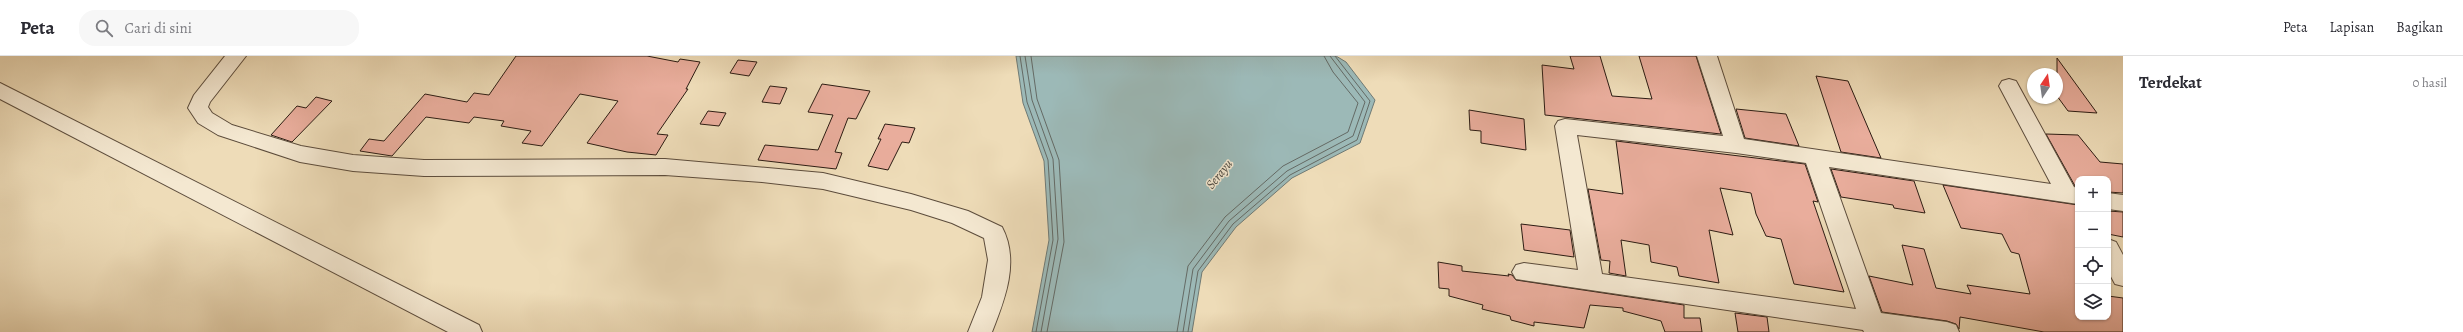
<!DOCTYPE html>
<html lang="id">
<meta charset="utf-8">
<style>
body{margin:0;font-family:Alegreya,serif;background:#f7f7f7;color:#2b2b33}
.controls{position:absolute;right:12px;bottom:12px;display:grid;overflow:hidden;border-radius:8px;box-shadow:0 1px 3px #0004}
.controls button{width:36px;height:36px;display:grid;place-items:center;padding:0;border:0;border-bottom:1px solid #e1e1e2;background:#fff;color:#2b2b33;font:20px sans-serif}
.compass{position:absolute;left:2027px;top:12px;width:36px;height:36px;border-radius:50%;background:#fff;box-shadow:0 1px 3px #0004;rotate:13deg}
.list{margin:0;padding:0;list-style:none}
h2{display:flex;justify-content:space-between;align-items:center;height:52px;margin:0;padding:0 16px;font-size:17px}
h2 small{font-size:13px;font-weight:400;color:#7c7c81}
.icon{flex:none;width:22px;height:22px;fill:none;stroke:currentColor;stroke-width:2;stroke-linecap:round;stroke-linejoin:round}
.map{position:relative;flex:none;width:2123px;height:276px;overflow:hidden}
header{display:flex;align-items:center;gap:24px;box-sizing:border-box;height:56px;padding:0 20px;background:#fff;border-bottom:1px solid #e1e1e2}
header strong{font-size:19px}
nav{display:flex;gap:22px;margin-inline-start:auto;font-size:14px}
.search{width:280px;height:36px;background:#f7f7f7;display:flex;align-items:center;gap:10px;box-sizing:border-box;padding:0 14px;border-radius:16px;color:#7c7c81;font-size:15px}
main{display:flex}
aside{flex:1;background:#fff}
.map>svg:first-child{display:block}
.water{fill:#9cb9b7;stroke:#6f7a75}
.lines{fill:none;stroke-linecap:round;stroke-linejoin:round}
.shore{stroke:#646a65;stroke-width:1}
.building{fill:#e9ad9c;stroke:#2c1c13}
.minor-casing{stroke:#5c4c3c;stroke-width:2}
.minor{fill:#f4e8d1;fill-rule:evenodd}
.labels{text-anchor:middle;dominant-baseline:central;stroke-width:3;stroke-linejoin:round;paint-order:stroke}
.water-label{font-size:13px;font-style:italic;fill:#4e4b44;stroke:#f4e8d1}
</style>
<header>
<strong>Peta</strong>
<div class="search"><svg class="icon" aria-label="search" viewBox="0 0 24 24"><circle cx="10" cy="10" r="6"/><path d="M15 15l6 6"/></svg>Cari di sini</div>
<nav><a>Peta</a><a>Lapisan</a><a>Bagikan</a></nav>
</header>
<main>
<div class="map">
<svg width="2123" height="276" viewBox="0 0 2123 276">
<rect width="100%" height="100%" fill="#eedcb8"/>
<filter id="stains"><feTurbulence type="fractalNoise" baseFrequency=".005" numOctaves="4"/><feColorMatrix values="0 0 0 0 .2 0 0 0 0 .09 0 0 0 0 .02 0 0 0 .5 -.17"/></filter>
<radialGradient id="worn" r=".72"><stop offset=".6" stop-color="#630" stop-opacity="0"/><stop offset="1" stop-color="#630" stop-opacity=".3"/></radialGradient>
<path class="water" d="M1016,0H1336L1346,6L1375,44L1360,87L1292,122L1236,171L1202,216L1192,276H1032L1049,184L1044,105L1023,47Z"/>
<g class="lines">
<g class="shore">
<path d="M1020,0L1027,46L1048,104L1053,184L1036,276"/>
<path d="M1025,0L1032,44L1053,103L1058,183L1041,276"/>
<path d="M1031,0L1037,43L1059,104L1064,186L1047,276"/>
<path d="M1177,276L1188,210L1225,161L1283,110L1348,76L1358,47L1333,16L1324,0"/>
<path d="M1183,276L1193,213L1229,165L1287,115L1353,80L1365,46L1330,0"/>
<path d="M1188,276L1198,215L1233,168L1290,119L1357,84L1370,45L1335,0"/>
</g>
</g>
<g class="building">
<path d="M516,0H647L678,6L680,3L700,6L686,33H688L657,78L668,79L656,99L627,96L587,87L618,45L580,38L542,90L522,87L531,75L501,70L504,65L474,61L469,67L426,61L392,100L360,95L369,83L384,85L425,38L467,46L474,37L489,39Z"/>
<path d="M1570,0H1600L1612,40L1652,43L1639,0H1696L1721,78L1545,59L1542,9L1574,13Z"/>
<path d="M2057,2L2097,57L2068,55L2057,40Z"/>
<path d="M738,4L757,6L749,20L730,17Z"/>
<path d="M1816,20L1848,25L1881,102L1841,96Z"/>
<path d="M822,28L870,35L856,63L848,62L835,96L842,97L836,113L758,104L765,89L818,94L833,59L808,56Z"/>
<path d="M770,30L787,32L780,48L762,46Z"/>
<path d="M316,41L332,45L292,86L271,79L297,50L306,52Z"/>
<path d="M1736,53L1786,58L1799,90L1745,82Z"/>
<path d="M1469,54L1524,63L1526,94L1481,87V75L1470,74Z"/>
<path d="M708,55L726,57L719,70L700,68Z"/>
<path d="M885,68L915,72L909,87L902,86L888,114L868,110L881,83H878Z"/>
<path d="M2046,78L2078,79L2100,106L2123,108V137L2108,136V123H2078V130H2075Z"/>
<path d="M1616,85L1805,108L1818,146L1813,145L1844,236L1794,228L1781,183L1766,180L1756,158L1751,137L1720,132L1733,179L1709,174L1719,227L1679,220L1677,211L1651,206L1649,189L1621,184L1626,220L1609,217L1610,205L1601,204L1588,133L1623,138Z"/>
<path d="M1831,113L1914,125L1925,157L1894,152L1893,149L1841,141Z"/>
<path d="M1943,129L2078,149V261H2108V240L2123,242V276H2044L1960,261L1959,273L1956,268L1947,265L1882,256L1869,220L1913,229L1902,189L1924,193L1936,232L1971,238L1967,229L2030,238L2019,198L2011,196L2002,178L1961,172Z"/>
<path d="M2108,155L2123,156V181L2108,178Z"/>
<path d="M1521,168L1570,174L1574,201L1524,194Z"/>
<path d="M1438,206L1462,210V215L1509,220L1508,218L1512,219L1516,224L1684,249V262H1700L1702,276H1665L1661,265L1623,255V252L1590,249L1584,272L1534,266V270L1511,264L1510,260L1482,253L1483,249L1449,240V233L1439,232Z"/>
<path d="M1735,257L1767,261L1769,276H1738Z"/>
</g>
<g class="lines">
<g class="minor-casing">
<g id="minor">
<path d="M225,0H246L210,46L208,51L212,57L232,69L301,90L353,99L424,104L665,103L823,117L911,138L968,155L1002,171C1020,205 1005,243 992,276H968L982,241L988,204L984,182L952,167L911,154L823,133L762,126L665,119L424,120L353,115L300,106L218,79L198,67L188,52L194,39Z"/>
<path d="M1697,0H1717L1744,83L2051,128L1999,30L2002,25L2009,23L2016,25L2074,131L2078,132V148L1829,111L1881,257L1947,266L1956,269L1959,276H1864L1863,274L1516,223L1512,216L1516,209L1524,207L1578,214L1555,70L1558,65L1565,63L1723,80ZM1577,79L1736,97L1806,107L1856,253L1602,218Z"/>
<path d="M0,27L479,269L482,276H448L0,43Z"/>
<path d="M2108,137L2123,139V155L2108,153Z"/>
<path d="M2108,183L2116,186L2123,199V230L2115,228L2108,215Z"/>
</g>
</g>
<use href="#minor" class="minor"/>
</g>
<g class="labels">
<g class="water-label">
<text transform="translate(1219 118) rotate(-51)">Serayu</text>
</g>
</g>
<rect width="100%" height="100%" filter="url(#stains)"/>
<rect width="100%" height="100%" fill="url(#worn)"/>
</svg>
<div class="controls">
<button>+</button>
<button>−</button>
<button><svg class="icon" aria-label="locate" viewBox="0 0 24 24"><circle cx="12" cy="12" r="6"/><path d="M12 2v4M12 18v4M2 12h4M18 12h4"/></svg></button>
<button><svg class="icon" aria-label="layers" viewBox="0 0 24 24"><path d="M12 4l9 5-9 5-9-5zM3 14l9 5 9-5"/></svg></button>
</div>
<svg class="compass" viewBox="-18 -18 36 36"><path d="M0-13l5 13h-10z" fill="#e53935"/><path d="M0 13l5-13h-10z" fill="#7c7c81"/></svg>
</div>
<aside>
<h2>Terdekat<small>0 hasil</small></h2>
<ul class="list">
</ul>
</aside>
</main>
